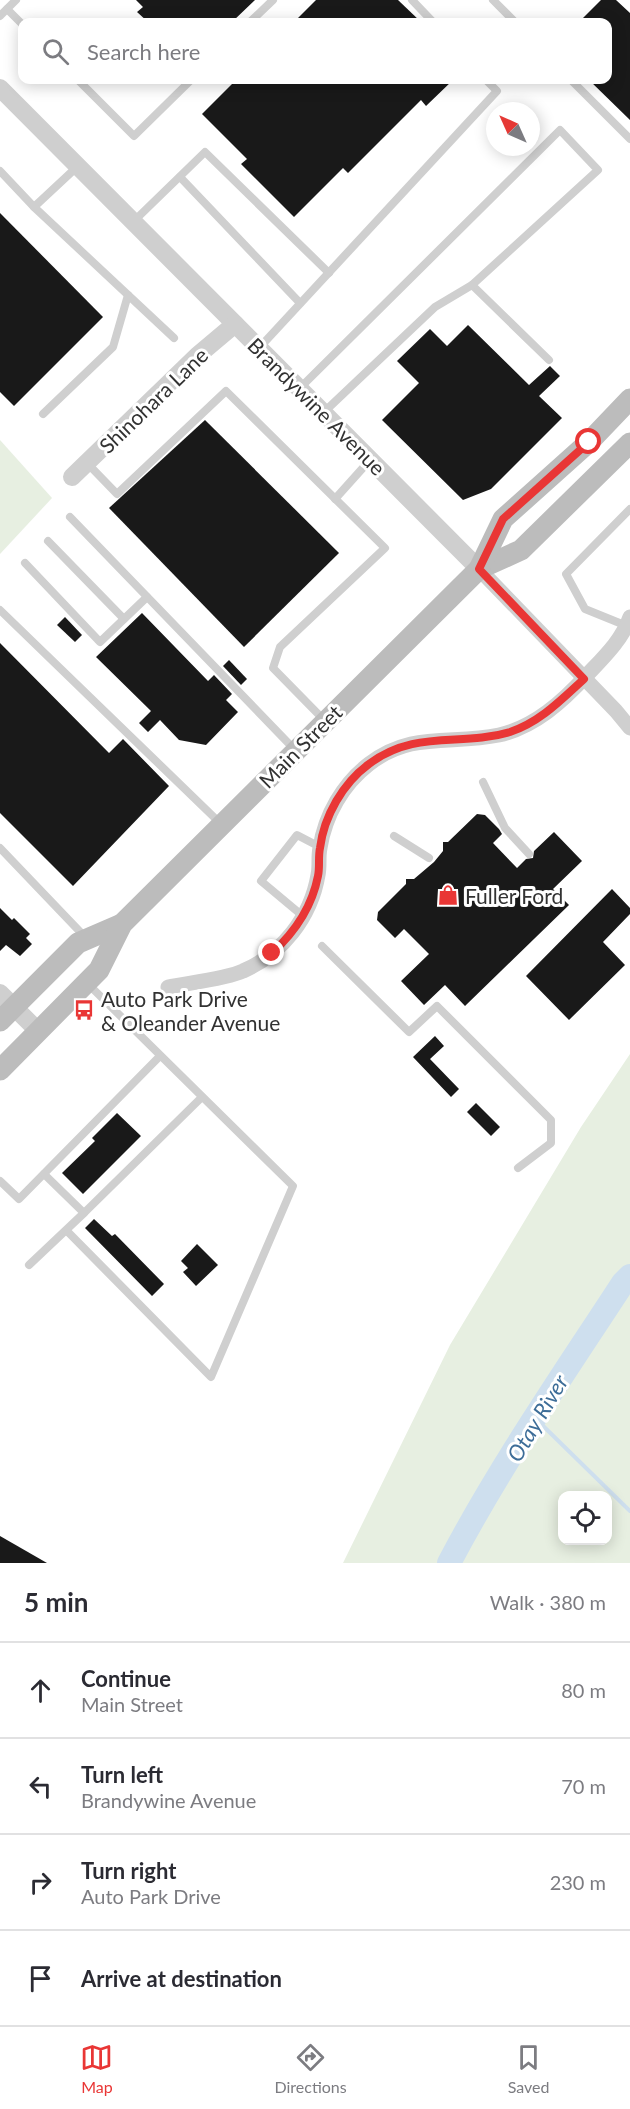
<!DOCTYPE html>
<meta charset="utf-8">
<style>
body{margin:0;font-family:Lato,sans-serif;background:#f7f7f7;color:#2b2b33}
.controls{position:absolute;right:18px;bottom:18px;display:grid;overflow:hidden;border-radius:12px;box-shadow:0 3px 15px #0003}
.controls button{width:54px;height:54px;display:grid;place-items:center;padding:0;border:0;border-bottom:2px solid #e1e1e2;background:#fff;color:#2b2b33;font:30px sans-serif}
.compass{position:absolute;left:486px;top:102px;width:54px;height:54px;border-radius:50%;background:#fff;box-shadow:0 3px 15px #0003;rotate:315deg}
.stop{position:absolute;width:18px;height:18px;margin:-14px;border:4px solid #e93635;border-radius:50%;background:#fff}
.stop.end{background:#e93635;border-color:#fff;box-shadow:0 2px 6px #0008}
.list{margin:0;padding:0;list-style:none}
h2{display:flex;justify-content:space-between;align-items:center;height:78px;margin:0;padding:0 24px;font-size:26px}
h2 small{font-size:20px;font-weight:400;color:#7c7c81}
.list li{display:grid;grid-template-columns:39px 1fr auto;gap:18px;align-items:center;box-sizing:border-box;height:96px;padding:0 24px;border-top:2px solid #e1e1e2}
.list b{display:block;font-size:22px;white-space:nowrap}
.list p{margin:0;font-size:20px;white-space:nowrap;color:#7c7c81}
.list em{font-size:20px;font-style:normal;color:#7c7c81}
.icon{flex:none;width:33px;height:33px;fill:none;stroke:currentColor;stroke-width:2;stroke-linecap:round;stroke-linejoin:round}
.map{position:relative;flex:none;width:630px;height:1563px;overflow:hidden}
.search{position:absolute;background:#fff;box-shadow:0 3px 15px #0003;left:18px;right:18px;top:18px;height:66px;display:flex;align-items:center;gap:15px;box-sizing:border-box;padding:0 21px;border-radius:12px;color:#7c7c81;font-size:22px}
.sheet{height:462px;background:#fff}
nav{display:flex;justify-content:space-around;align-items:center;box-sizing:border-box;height:84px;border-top:2px solid #e1e1e2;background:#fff;font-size:16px;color:#7c7c81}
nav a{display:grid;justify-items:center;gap:3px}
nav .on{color:#e93635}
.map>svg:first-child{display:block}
.green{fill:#e7efe1;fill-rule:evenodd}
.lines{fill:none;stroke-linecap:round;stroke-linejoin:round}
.stream{stroke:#cedfee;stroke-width:4}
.river{stroke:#cedfee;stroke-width:24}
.building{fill:#191919}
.service{stroke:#cfcfcf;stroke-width:8}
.minor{stroke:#cfcfcf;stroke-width:15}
.tertiary{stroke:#cfcfcf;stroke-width:18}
.secondary{stroke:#bcbcbc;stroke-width:21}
.route{stroke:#e93635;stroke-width:8}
.labels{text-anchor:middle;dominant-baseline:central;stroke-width:6;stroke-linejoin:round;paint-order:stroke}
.street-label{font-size:21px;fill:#323232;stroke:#fff}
.poi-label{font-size:21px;fill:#323232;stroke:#fff;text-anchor:start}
.water-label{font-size:22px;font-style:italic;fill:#3d6d98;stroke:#fff}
</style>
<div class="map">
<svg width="630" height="1563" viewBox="0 0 630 1563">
<rect width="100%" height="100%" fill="#fff"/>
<g class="green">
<path d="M0,440L52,498L0,554Z"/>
<path d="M630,1054V1563H343L450,1345L581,1127ZM562,1496H608V1540H562Z"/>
</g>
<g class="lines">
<path class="stream" d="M536,1419L630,1511"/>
<path class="river" d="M449,1563C500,1466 563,1375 623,1283L630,1276"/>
</g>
<g class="building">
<path d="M136,0H255L232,22H148L137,12L143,7Z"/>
<path d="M316,0H398L421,22H294Z"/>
<path d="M601,0H616L630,13V120L589,80H608V22H579Z"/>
<path d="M236,80H453L426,106L421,100L348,173L343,168L294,217L241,164L247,159L202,114Z"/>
<path d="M0,213L103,317L14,406L0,392Z"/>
<path d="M468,325L529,385L550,366L560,376L539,396L562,418L491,489L463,500L382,420L419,383L397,361L430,329L447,346Z"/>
<path d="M205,420L339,553L244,647L109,508Z"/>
<path d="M142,613L208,681L214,675L232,694L226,700L238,712L206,745L179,740L160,720L148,732L139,723L151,711L96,657Z"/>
<path d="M65,617L82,635L75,642L57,625Z"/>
<path d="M0,643L109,753L123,739L169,786L73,886L0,813Z"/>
<path d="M229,660L247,679L241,685L223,666Z"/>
<path d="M477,814L485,815L499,829L502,834L493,843L517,868L526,859L533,858L534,851L554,832L582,861L553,889L569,905L465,1006L445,985L424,1005L401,981L429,954L404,929L395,938L377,920L378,912L406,884V879H414L434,862L443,851V842H448Z"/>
<path d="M612,889L630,908V914L603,942L625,965L569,1020L526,976Z"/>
<path d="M0,908L12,920L14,918L30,934L26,938L32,944L20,956L6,945L0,951Z"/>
<path d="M435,1036L444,1046L430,1059L459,1089L451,1097L413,1057Z"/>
<path d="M476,1103L500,1127L491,1136L467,1112Z"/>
<path d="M117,1113L141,1136L83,1194L62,1173L95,1141L92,1138Z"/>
<path d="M94,1219L112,1236L115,1234L164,1284L152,1296L85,1228Z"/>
<path d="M197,1244L218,1265L196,1286L183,1272L188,1268L181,1261Z"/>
<path d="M0,1536L47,1563H0Z"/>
</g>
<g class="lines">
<g class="service">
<path d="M412,0L433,22"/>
<path d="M493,0L515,22"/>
<path d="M7,9L22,24"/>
<path d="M0,16L16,0"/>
<path d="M250,22L273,0"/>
<path d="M78,80L134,136L191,80"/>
<path d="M571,80L630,139"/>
<path d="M0,171L34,207L78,166"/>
<path d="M180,177L300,303"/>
<path d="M34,207L174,338"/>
<path d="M134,221L205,152L329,273"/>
<path d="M472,285L549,360"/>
<path d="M260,347L497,91L486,80"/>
<path d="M300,388L560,130L598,170L472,285L435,307L323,413"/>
<path d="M43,414L113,347L128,295"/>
<path d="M87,463L117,494L226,391L385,548L280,647L273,668L325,721"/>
<path d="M335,499L370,460"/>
<path d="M70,517L295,750"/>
<path d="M48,541L124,619"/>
<path d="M25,563L100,642L147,597"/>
<path d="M0,610L221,824"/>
<path d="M627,626L585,609L566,574L630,509"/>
<path d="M483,782L505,828L529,854"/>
<path d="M394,836L429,858"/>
<path d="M0,848L86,938"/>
<path d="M304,917L261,881L297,835L320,847"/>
<path d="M322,946L409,1032L437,1006L551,1120V1143L518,1168"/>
<path d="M0,1181L19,1199L160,1056"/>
<path d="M84,1213L202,1097"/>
<path d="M67,1231L211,1377L293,1186L88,984"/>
<path d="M29,1265L84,1213L44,1174"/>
</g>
<g class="minor">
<path d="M479,569L616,711L630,728"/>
<path d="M168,987C187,983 226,979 243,971C282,954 311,917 318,875C320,866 318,857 320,848C325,815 343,784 369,764C412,731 451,745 499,735C535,727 563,701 587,675C604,657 622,640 630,617"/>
</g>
<g class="tertiary">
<path d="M0,88L479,569"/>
<path d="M72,477L197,356L235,324"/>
<path d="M0,993L38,1031"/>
</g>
<g class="secondary">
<path d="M479,569L521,550L630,443"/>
<path d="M0,1021L78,943L122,924"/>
<path d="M0,1070L99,970L122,924L479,569L503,519L589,442L630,399"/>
</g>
</g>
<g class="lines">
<path class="route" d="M272,953C295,932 312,907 318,876C320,867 318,857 320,848C324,816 343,783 369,764C416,729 460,747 510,732C540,722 561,700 584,679L479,569L503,519L589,442"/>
</g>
<defs>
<g id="shop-bare" transform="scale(1.62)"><path d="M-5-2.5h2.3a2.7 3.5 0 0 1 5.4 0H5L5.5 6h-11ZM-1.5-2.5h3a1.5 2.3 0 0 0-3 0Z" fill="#e93635" stroke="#fff" stroke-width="2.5" paint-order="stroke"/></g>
<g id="bus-bare" transform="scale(1.62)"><path d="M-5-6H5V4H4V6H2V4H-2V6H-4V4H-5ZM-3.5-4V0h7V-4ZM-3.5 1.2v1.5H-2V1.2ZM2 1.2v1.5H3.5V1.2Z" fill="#e93635" stroke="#fff" stroke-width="2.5" paint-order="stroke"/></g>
</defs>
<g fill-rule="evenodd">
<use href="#shop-bare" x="448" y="895"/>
<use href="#bus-bare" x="84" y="1010"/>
</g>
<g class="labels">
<g class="street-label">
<text transform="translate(153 400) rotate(-44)">Shinohara Lane</text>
<text transform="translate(317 406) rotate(45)">Brandywine Avenue</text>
<text transform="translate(300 746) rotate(-45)">Main Street</text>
</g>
<g class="poi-label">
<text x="465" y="895">Fuller Ford</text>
<text x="101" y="998">Auto Park Drive<tspan x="101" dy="24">&amp; Oleander Avenue</tspan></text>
</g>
<g class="water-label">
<text transform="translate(537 1418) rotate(-59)">Otay River</text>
</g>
</g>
</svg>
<div class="controls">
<button><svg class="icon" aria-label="locate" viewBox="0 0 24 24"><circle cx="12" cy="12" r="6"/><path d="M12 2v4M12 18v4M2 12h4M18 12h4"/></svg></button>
</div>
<svg class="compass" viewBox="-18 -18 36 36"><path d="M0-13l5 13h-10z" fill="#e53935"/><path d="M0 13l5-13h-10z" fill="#7c7c81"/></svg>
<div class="stop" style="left:589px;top:442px"></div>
<div class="stop end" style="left:272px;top:953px"></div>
<div class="search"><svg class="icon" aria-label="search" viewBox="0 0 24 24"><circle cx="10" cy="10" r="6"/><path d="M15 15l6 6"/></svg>Search here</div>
</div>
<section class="sheet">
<h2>5 min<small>Walk · 380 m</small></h2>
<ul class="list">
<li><svg class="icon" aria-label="ahead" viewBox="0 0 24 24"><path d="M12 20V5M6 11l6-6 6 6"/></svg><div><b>Continue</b><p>Main Street</p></div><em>80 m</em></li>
<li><svg class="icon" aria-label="left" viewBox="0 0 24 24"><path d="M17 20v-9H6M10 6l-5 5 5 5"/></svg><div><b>Turn left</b><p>Brandywine Avenue</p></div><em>70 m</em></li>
<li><svg class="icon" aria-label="right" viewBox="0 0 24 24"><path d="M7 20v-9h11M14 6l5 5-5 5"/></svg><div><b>Turn right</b><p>Auto Park Drive</p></div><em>230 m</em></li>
<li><svg class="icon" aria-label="arrive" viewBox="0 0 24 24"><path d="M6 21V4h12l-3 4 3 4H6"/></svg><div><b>Arrive at destination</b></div></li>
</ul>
</section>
<nav>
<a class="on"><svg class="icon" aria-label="map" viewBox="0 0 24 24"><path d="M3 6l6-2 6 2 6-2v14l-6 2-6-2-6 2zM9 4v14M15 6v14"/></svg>Map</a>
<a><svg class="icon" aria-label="directions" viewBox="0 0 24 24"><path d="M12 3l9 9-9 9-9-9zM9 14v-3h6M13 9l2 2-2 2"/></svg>Directions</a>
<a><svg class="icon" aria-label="saved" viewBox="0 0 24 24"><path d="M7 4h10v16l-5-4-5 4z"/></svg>Saved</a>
</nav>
